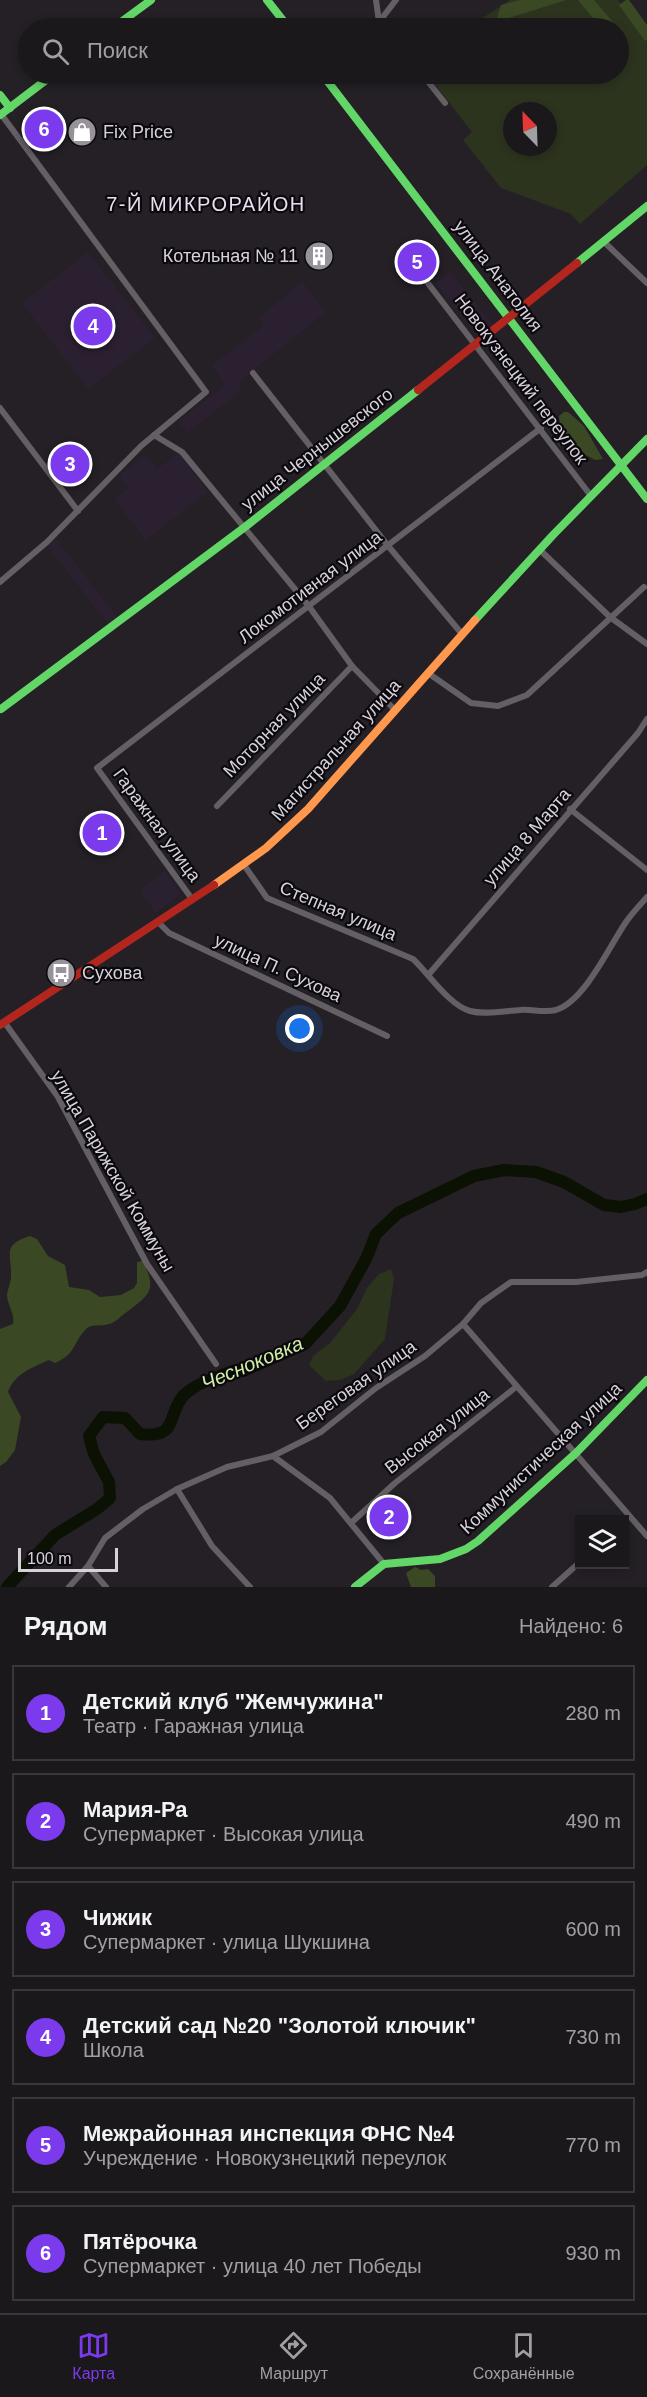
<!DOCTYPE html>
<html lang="ru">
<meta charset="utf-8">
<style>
body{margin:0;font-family:Arial,sans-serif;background:#242125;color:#f1f3f6}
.controls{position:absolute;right:18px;bottom:18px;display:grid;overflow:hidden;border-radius:0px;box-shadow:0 3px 9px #0003}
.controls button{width:54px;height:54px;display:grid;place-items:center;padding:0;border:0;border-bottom:2px solid #39373b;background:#1b181c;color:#f1f3f6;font:30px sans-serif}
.compass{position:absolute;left:503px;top:102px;width:54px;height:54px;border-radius:50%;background:#1b181c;box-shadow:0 3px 9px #0003;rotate:337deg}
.scale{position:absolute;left:18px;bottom:15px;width:100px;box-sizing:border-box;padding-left:6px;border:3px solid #d7d1da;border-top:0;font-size:16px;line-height:21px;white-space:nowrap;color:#d7d1da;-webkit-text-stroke:4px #0c090e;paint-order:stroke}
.you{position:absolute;left:300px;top:1029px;width:21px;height:21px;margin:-15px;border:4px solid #fff;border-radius:50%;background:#1a73e8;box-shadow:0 0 0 9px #1a73e833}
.badge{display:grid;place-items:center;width:39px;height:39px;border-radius:50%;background:#7c3aed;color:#fff;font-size:20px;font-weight:700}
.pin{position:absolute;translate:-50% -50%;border:3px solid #fff;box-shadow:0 2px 6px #0006}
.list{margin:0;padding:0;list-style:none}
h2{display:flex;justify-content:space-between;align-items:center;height:78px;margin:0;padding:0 24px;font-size:26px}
h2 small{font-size:20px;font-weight:400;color:#a0a0a3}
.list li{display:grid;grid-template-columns:39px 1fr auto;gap:18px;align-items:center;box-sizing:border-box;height:96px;margin:0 12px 12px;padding:0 12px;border:2px solid #39373b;border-radius:0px}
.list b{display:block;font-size:22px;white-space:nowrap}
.list p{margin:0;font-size:20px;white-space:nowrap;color:#a0a0a3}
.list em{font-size:20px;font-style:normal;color:#a0a0a3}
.icon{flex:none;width:33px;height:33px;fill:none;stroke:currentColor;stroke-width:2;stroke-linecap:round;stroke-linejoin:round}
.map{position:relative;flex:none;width:647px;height:1587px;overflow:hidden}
.search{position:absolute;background:#1b181c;box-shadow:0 3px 9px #0003;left:18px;right:18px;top:18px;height:66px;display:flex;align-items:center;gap:15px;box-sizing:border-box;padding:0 21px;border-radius:33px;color:#a0a0a3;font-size:22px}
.sheet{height:726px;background:#1b181c}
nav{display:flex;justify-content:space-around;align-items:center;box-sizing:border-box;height:84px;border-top:2px solid #39373b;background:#1b181c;font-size:16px;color:#a0a0a3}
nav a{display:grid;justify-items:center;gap:3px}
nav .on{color:#7c3aed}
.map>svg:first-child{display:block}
.built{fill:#2b2030}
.green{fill:#2c341e;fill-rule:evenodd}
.forest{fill:#3a4923}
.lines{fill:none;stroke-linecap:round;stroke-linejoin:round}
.river{stroke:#0b1103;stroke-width:12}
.street{stroke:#635f65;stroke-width:6}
.fast{stroke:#63d668;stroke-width:8}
.slow{stroke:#ff974d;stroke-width:8}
.jam{stroke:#b3261e;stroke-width:8}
.labels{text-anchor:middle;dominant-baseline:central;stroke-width:4.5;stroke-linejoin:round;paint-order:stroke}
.poi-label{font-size:18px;fill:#d7d1da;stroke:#0c090e;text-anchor:start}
.street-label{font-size:18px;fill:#d7d1da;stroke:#0c090e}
.neighbourhood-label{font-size:20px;letter-spacing:1.5px;fill:#e9ddef;stroke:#0c090e}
.water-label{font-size:20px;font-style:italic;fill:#d1f0a6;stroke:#0c090e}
</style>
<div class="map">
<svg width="647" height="1587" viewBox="0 0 647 1587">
<rect width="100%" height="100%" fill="#242026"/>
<g class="built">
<path d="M88,252L155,338L88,389L22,303Z"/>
<path d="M450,272L494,326L480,338L436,284Z"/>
<path d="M302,281L326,312L238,383L242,391L187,433L178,421L225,385L212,365L264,325L259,318Z"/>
<path d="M178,453L208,492L146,540L114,499L129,488L119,475L145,455L157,469Z"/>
<path d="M56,539L118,618L109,625L47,546Z"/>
<path d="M164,871L181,893L156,913L139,891Z"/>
</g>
<g class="green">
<path d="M510,0H618L647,41V165L580,224L571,214L501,188L463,140L472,132L427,74H618V28H467ZM512,111H548V147H512Z"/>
<path d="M391,1269L394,1279L385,1339L354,1374L340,1380L326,1381L309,1365L313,1356L330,1343L357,1309L367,1288L379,1274Z"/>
</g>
<g class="forest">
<path d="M520,0H566L496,22L501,5Z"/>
<path d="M578,0H594L618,28H601Z"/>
<path d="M626,0H629L647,25V40L645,41L619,5Z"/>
<path d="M564,412H568L584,426L603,459L595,460L584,454L578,455L569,447L559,446L556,433L560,425L559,416Z"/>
<path d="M30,1236L37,1239L48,1256L65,1265L69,1287L89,1290L100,1297L121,1295L134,1288L137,1283V1262L143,1261C156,1289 152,1293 128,1311C122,1315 115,1323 109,1324C101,1327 92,1323 86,1329C72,1344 77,1353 55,1363L49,1360C33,1367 14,1374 8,1392L21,1417L15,1450L6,1462L0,1466V1329L13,1324C15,1314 8,1306 7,1296C7,1290 11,1283 11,1277C12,1254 1,1245 30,1236Z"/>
<path d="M415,1567L421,1570L428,1569L435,1576V1587H411L406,1573Z"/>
</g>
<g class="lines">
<path class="river" d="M7,1587L55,1535L97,1509L110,1498L109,1482L94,1454L89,1436L103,1417L125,1418L140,1434C180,1439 166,1414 184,1395C198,1382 219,1376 236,1370L243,1371L305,1344L340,1306L366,1259L376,1234L398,1213L474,1176L504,1170L536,1172L564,1182L604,1205L621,1207L635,1204L647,1199"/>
<g class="street">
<path d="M376,0L379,22L384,28"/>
<path d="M372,28L379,22L396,0"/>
<path d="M422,74L445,103"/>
<path d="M603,241L647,283"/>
<path d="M427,282L591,496"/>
<path d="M253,373L389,547L462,634"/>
<path d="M0,408L78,511"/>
<path d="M154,435L182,452L308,605L352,666L395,710"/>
<path d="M540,550L610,617L647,644"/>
<path d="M0,582L47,542L141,446L206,392L1,114"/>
<path d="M428,673L471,703L498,706L527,695L644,587"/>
<path d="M217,806L352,666"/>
<path d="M570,809L647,870"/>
<path d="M244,865L267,898L413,959C429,974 449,1005 470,1011C485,1015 504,1011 520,1010C531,1009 545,1013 556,1010C585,1001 610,945 626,922C632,913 640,905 647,897"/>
<path d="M192,899L97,768L541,428"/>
<path d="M158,922L169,933L387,1036"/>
<path d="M429,974L638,733L647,719"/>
<path d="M5,1023L58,1097L147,1264L216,1364"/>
<path d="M463,1324L647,1536"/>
<path d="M273,1456L330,1498L384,1564"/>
<path d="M177,1489L212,1546L250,1587"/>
<path d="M351,1523L395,1483L516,1387"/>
<path d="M88,1566L106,1587"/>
<path d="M69,1587L88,1566L105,1538L143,1509L177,1489L227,1467L273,1456L321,1432L376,1388L425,1356L463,1324L481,1303L511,1282H576L642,1275L647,1272"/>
<path d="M552,1587L580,1562"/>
</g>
<g class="fast">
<path d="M267,0L289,28"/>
<path d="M113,28L151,0"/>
<path d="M322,74L647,499"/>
<path d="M0,95L10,108"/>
<path d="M0,115L54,74"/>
<path d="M577,263L647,206"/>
<path d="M475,620L553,535L647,439"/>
<path d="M1,709L245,527L418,390"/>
<path d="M355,1587L384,1564L440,1559L466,1549L478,1541L576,1453L647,1380"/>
</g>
<path class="slow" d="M214,885L266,848L308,809L475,620"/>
<g class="jam">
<path d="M418,390L577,263"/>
<path d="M0,1025L214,885"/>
</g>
</g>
<defs>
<g id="shop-disc" transform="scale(1.5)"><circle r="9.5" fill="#98939b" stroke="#0c090e"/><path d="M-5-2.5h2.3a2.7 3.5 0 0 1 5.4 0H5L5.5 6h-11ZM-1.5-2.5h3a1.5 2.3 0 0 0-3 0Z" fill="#fff"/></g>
<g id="building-disc" transform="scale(1.5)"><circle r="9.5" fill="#98939b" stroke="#0c090e"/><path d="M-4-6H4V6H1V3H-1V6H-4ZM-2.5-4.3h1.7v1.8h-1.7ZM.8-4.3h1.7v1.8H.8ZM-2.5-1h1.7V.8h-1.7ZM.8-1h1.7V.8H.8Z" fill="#fff"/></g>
<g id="bus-disc" transform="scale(1.5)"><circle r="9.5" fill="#98939b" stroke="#0c090e"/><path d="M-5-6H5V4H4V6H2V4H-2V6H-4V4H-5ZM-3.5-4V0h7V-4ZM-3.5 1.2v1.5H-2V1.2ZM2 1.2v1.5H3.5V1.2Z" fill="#fff"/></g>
</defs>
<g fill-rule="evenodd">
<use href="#shop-disc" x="82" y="132"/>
<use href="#building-disc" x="319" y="256"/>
<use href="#bus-disc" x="61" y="973"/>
</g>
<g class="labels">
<g class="poi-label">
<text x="103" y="132">Fix Price</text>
<text x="298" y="256" text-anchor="end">Котельная № 11</text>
<text x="82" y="973">Сухова</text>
</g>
<g class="street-label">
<text transform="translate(498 276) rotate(53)">улица Анатолия</text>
<text transform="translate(521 379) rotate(53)">Новокузнецкий переулок</text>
<text transform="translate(317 449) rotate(-38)">улица Чернышевского</text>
<text transform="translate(310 587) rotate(-37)">Локомотивная улица</text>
<text transform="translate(274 725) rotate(-46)">Моторная улица</text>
<text transform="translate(336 750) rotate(-48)">Магистральная улица</text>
<text transform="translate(157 825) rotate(54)">Гаражная улица</text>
<text transform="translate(527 837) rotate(-49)">улица 8 Марта</text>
<text transform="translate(338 911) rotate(23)">Степная улица</text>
<text transform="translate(278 968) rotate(25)">улица П. Сухова</text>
<text transform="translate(113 1171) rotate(60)">улица Парижской Коммуны</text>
<text transform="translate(356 1385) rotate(-35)">Береговая улица</text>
<text transform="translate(437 1431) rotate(-38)">Высокая улица</text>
<text transform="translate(541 1458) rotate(-43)">Коммунистическая улица</text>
</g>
<g class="neighbourhood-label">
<text x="206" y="204">7-Й МИКРОРАЙОН</text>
</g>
<g class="water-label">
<text transform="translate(252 1363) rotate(-23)">Чесноковка</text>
</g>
</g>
</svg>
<div class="controls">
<button><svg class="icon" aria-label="layers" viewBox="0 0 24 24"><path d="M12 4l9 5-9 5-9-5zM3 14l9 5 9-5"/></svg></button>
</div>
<svg class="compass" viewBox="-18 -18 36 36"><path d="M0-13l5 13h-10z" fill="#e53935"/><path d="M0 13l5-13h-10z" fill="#a0a0a3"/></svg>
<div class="scale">100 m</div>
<div class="you"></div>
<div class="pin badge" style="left:102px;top:833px">1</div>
<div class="pin badge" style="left:389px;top:1517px">2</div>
<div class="pin badge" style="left:70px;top:464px">3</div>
<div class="pin badge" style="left:93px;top:326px">4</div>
<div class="pin badge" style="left:417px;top:262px">5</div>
<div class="pin badge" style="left:44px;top:129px">6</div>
<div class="search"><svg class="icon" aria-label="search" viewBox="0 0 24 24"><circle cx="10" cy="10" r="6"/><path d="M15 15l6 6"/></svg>Поиск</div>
</div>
<section class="sheet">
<h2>Рядом<small>Найдено: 6</small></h2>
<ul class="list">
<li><span class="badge">1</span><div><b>Детский клуб &quot;Жемчужина&quot;</b><p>Театр · Гаражная улица</p></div><em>280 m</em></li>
<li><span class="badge">2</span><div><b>Мария-Ра</b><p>Супермаркет · Высокая улица</p></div><em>490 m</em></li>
<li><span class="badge">3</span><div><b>Чижик</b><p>Супермаркет · улица Шукшина</p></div><em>600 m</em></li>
<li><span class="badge">4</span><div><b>Детский сад №20 &quot;Золотой ключик&quot;</b><p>Школа</p></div><em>730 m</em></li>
<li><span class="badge">5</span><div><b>Межрайонная инспекция ФНС №4</b><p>Учреждение · Новокузнецкий переулок</p></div><em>770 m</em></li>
<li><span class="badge">6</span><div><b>Пятёрочка</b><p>Супермаркет · улица 40 лет Победы</p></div><em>930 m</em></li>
</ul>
</section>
<nav>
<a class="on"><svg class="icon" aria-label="map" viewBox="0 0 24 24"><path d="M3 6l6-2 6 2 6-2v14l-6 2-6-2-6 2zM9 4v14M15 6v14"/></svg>Карта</a>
<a><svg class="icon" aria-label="directions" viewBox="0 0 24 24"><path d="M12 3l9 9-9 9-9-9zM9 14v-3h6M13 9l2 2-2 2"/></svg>Маршрут</a>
<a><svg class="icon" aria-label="saved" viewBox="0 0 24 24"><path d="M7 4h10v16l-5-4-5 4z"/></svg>Сохранённые</a>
</nav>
